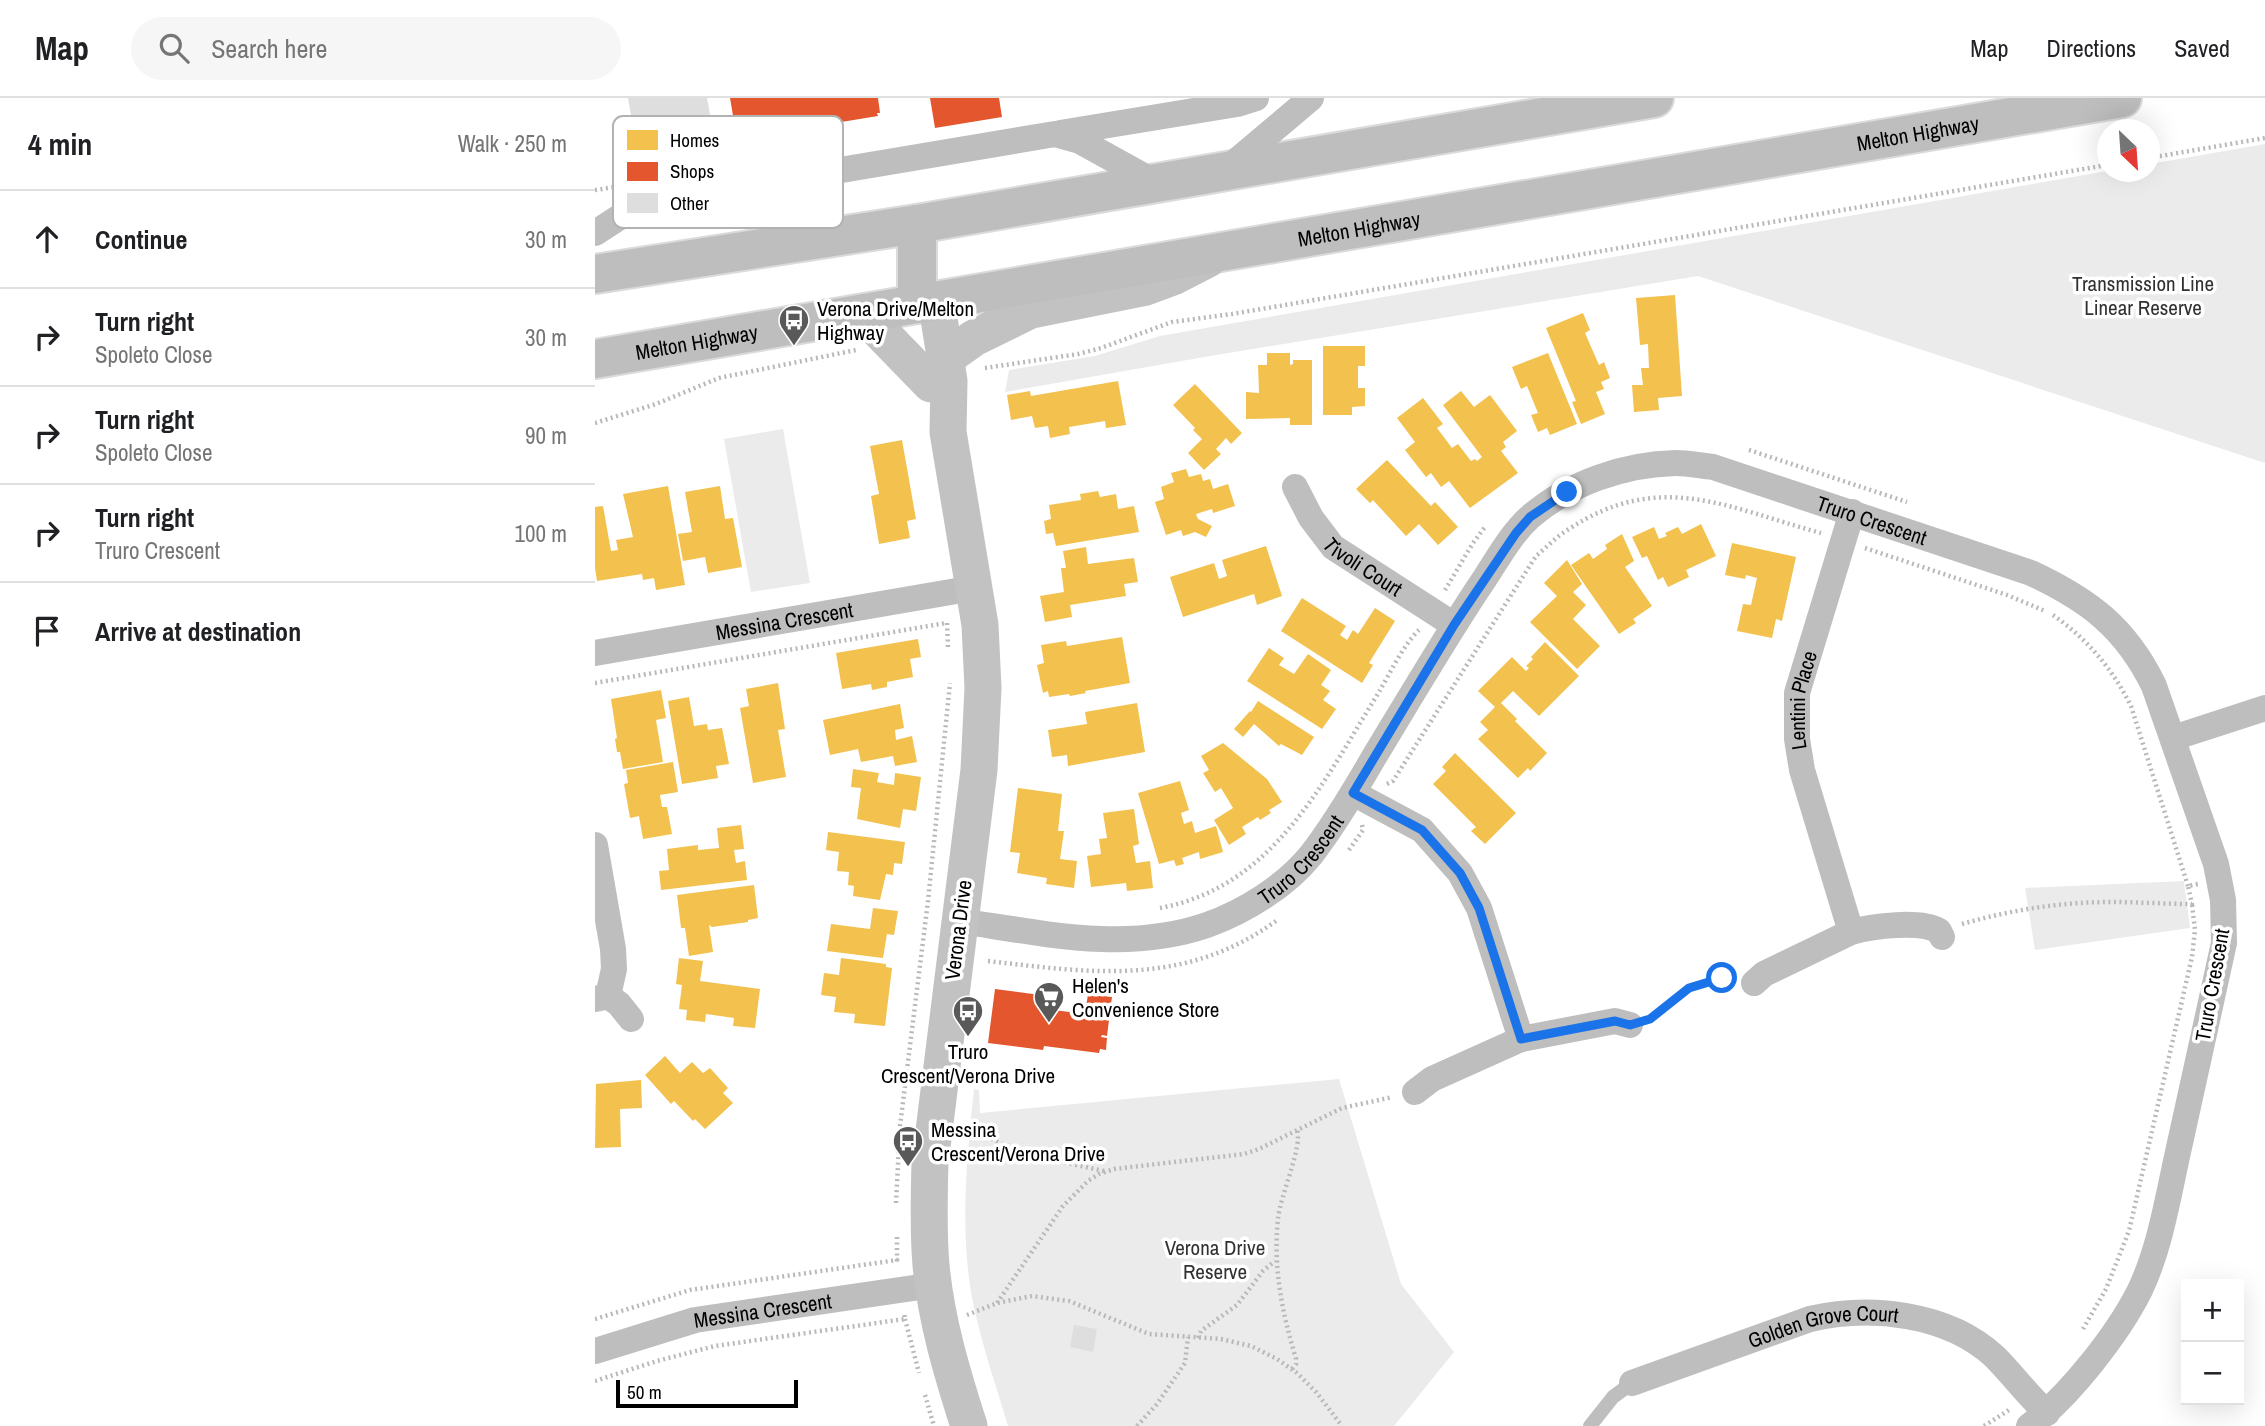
<!DOCTYPE html>
<meta charset="utf-8">
<style>
body{margin:0;font-family:"Archivo Narrow",sans-serif;background:#f6f6f6;color:#202124}
.controls{position:absolute;right:21px;bottom:21px;display:grid;overflow:hidden;border-radius:0px;box-shadow:0 7px 28px #0002}
.controls button{width:63px;height:63px;display:grid;place-items:center;padding:0;border:0;border-bottom:2px solid #e0e0e0;background:#fff;color:#202124;font:35px sans-serif}
.compass{position:absolute;left:1502px;top:21px;width:63px;height:63px;border-radius:50%;background:#fff;box-shadow:0 7px 28px #0002;rotate:155deg}
.scale{position:absolute;left:21px;bottom:18px;width:182px;box-sizing:border-box;padding-left:7px;border:4px solid #000;border-top:0;font-size:19px;line-height:24px;white-space:nowrap;color:#000;-webkit-text-stroke:5px #fff;paint-order:stroke}
.stop{position:absolute;width:21px;height:21px;margin:-16px;border:5px solid #1a73e8;border-radius:50%;background:#fff}
.stop.end{background:#1a73e8;border-color:#fff;box-shadow:0 2px 7px #0008}
.list{margin:0;padding:0;list-style:none}
h2{display:flex;justify-content:space-between;align-items:center;height:91px;margin:0;padding:0 28px;font-size:30px}
h2 small{font-size:23px;font-weight:400;color:#757577}
.list li{display:grid;grid-template-columns:46px 1fr auto;gap:21px;align-items:center;box-sizing:border-box;height:98px;padding:0 28px;border-top:2px solid #e0e0e0}
.list b{display:block;font-size:26px;white-space:nowrap}
.list p{margin:0;font-size:23px;white-space:nowrap;color:#757577}
.list em{font-size:23px;font-style:normal;color:#757577}
.icon{flex:none;width:38px;height:38px;fill:none;stroke:currentColor;stroke-width:2;stroke-linecap:round;stroke-linejoin:round}
.map{position:relative;flex:none;width:1670px;height:1328px;overflow:hidden}
header{display:flex;align-items:center;gap:42px;box-sizing:border-box;height:98px;padding:0 35px;background:#fff;border-bottom:2px solid #e0e0e0}
header strong{font-size:33px}
nav{display:flex;gap:38px;margin-inline-start:auto;font-size:24px}
.search{width:490px;height:63px;background:#f6f6f6;display:flex;align-items:center;gap:18px;box-sizing:border-box;padding:0 24px;border-radius:38px;color:#757577;font-size:26px}
main{display:flex}
aside{flex:1;background:#fff}
.map>svg:first-child{display:block}
.green{fill:#ebebeb}
.homes{fill:#f2c14e}
.shops{fill:#e4572e}
.building{fill:#dedede}
.lines{fill:none;stroke-linecap:round;stroke-linejoin:round}
.highway-casing{stroke:#dbdbdb;stroke-width:42}
.path{stroke:#b9b9b9;stroke-width:4.5;stroke-dasharray:2 3.5;stroke-linecap:butt}
.lane{stroke:#bebebe;stroke-width:14}
.street{stroke:#bebebe;stroke-width:26}
.secondary{stroke:#c2c2c2;stroke-width:37}
.highway{stroke:#bebebe;stroke-width:38}
.route{stroke:#1a73e8;stroke-width:9}
.labels{text-anchor:middle;dominant-baseline:central;stroke-width:7;stroke-linejoin:round;paint-order:stroke}
.street-label{font-size:21px;fill:#000;stroke:#fff}
.park-label{font-size:21px;fill:#313131;stroke:#fff}
.poi-label{font-size:21px;fill:#000;stroke:#fff;text-anchor:start}
.key{fill:#fff;stroke:#b2b2b2;stroke-width:2}
.key-label{font-size:19px;fill:#000}
</style>
<header>
<strong>Map</strong>
<div class="search"><svg class="icon" aria-label="search" viewBox="0 0 24 24"><circle cx="10" cy="10" r="6"/><path d="M15 15l6 6"/></svg>Search here</div>
<nav><a>Map</a><a>Directions</a><a>Saved</a></nav>
</header>
<main>
<aside>
<h2>4 min<small>Walk · 250 m</small></h2>
<ul class="list">
<li><svg class="icon" aria-label="ahead" viewBox="0 0 24 24"><path d="M12 20V5M6 11l6-6 6 6"/></svg><div><b>Continue</b></div><em>30 m</em></li>
<li><svg class="icon" aria-label="right" viewBox="0 0 24 24"><path d="M7 20v-9h11M14 6l5 5-5 5"/></svg><div><b>Turn right</b><p>Spoleto Close</p></div><em>30 m</em></li>
<li><svg class="icon" aria-label="right" viewBox="0 0 24 24"><path d="M7 20v-9h11M14 6l5 5-5 5"/></svg><div><b>Turn right</b><p>Spoleto Close</p></div><em>90 m</em></li>
<li><svg class="icon" aria-label="right" viewBox="0 0 24 24"><path d="M7 20v-9h11M14 6l5 5-5 5"/></svg><div><b>Turn right</b><p>Truro Crescent</p></div><em>100 m</em></li>
<li><svg class="icon" aria-label="arrive" viewBox="0 0 24 24"><path d="M6 21V4h12l-3 4 3 4H6"/></svg><div><b>Arrive at destination</b></div></li>
</ul>
</aside>
<div class="map">
<svg width="1670" height="1328" viewBox="0 0 1670 1328">
<rect width="100%" height="100%" fill="#fff"/>
<g class="green">
<path d="M1670,46V365L1103,178L621,257L410,294L414,272L500,258L565,238L1512,73L1554,74L1555,66Z"/>
<path d="M188,331L215,485L156,494L129,341Z"/>
<path d="M1589,783L1595,830L1440,852L1430,790Z"/>
<path d="M744,981L806,1186L859,1254L799,1328H413C400,1284 384,1239 376,1194C365,1127 372,1058 379,991L384,992L385,1015Z"/>
</g>
<g class="homes">
<path d="M1080,197L1087,298L1063,300L1064,312L1039,314L1037,287H1048L1046,270H1054L1053,246L1045,247L1041,200Z"/>
<path d="M988,215L995,232L990,235L1004,267L1009,264L1015,280L1006,284L1009,291L1001,294L1010,316L986,326L977,304L981,303L951,230Z"/>
<path d="M728,248H770V268H763V290H770V308L757,309V317H728Z"/>
<path d="M672,255H695V267L698,266V262H717V327H695V320L651,321V294L664,295L663,267H672Z"/>
<path d="M953,255L982,326L955,337L952,330L943,334L936,317L943,315L932,288L926,291L917,269Z"/>
<path d="M523,283L531,327L511,330L510,323L474,329L475,336L455,340L453,328L440,330L437,318L416,322L412,297L435,293L436,298Z"/>
<path d="M600,286L647,335L636,346L631,340L621,351L626,356L609,372L593,355L607,341L598,332L600,330L578,307Z"/>
<path d="M866,293L879,309L895,297L922,333L908,344L911,349L906,353L923,375L875,410L854,383L846,389L836,375L831,379L810,352L820,344L802,320L828,300L848,326L842,330L857,350L863,346L876,363L880,361L882,363L887,359L848,307Z"/>
<path d="M307,342L321,421L312,423L315,440L284,446L276,398L284,396L275,348Z"/>
<path d="M792,362L836,408L840,404L863,429L843,447L824,426L811,438L778,402L775,405L761,391Z"/>
<path d="M591,371L594,379L606,376L608,383L615,381L618,391L633,386L640,408L618,415L617,411L601,416L603,421L617,428L611,439L600,434L588,438L586,432L571,437L560,404L569,401L566,389L579,384L576,375Z"/>
<path d="M73,388L90,487L61,492L59,480L48,482L47,476L2,483L0,470V409L8,408L16,453L23,452L21,442L38,439L28,396Z"/>
<path d="M125,388L130,421L138,420L147,469L113,475L110,459L88,463L83,436L97,434L90,394Z"/>
<path d="M503,393L505,399L521,396L523,411L539,408L544,434L461,448L458,435L451,436L449,423L456,421L454,407L486,402L485,396Z"/>
<path d="M1106,426L1121,458L1091,472L1094,479L1073,489L1068,479L1063,482L1052,458L1047,460L1037,439L1059,429L1064,441L1072,438L1070,435L1083,429L1087,436Z"/>
<path d="M1027,436L1039,463L1030,469L1057,508L1038,521L1041,525L1024,536L976,467L994,455L998,461L1012,451L1010,447Z"/>
<path d="M1137,445L1201,459L1187,523L1181,521L1177,540L1142,533L1148,506L1156,507L1162,480L1151,477L1150,481L1130,477Z"/>
<path d="M671,448L687,498L662,507L659,496L588,519L575,479L619,465L624,481L632,478L627,462Z"/>
<path d="M491,449L493,466L539,460L543,484L529,486L531,498L475,507L477,519L450,524L445,498L469,494L466,470H471L468,453Z"/>
<path d="M972,462L987,486L978,494L991,507L978,521L1005,548L982,571L935,524L962,498L949,485Z"/>
<path d="M707,500L751,528L745,537L752,542L758,532L763,536L780,510L800,523L774,565L778,567L767,585L686,533Z"/>
<path d="M527,539L535,585L490,593L491,595L475,598L474,596L454,599L453,593L448,595L442,567L449,565L446,547L471,543L472,548Z"/>
<path d="M323,541L326,559L315,561L318,579L292,584V589L277,592L276,586L247,591L241,555Z"/>
<path d="M950,544L984,578L944,618L918,593L906,605L922,621L920,623L952,655L935,673L933,670L923,680L883,641L893,632L885,624L900,609L883,593L917,559L931,573L934,570L931,568L938,561L936,559Z"/>
<path d="M674,550L689,560L684,567L699,576L713,556L736,572L726,587L735,593L728,602L741,611L727,631L652,583Z"/>
<path d="M183,585L190,631L183,632L191,679L158,685L145,610L154,608L151,591Z"/>
<path d="M66,592L71,620L61,622L68,664L28,671L25,654H22L20,641L22,640L16,601Z"/>
<path d="M94,599L99,628L112,626L113,632L127,630L134,666L121,668L123,680L87,686L73,603Z"/>
<path d="M663,603L719,639L707,657L686,646L684,648L659,626L648,639L639,631L655,613L656,614Z"/>
<path d="M542,605L550,654L473,668L472,657L457,659L453,632L492,626L490,614Z"/>
<path d="M305,606L309,630L300,632L301,642L317,638L322,664L300,668L298,658L266,664L263,651L235,657L228,622Z"/>
<path d="M628,645L672,681L687,704L674,712L676,715L665,722L663,719L647,729L651,736L634,747L619,722L638,710L626,690L620,694L608,675L614,672L606,658Z"/>
<path d="M860,655L921,715L890,746L876,733L881,729L838,686L851,673L847,669Z"/>
<path d="M78,664L83,694L65,697L67,709H72L77,736L48,741L44,718L35,720L29,686L33,685L31,672Z"/>
<path d="M258,671L284,675L282,684L299,687L300,675L326,679L321,713L308,711L305,730L262,721L266,690L256,689Z"/>
<path d="M585,683L594,712L586,715L589,726L597,723L600,735L621,728L628,754L605,761L604,754L587,760L589,766L581,768L579,762L564,766L543,695Z"/>
<path d="M423,690L467,696L463,733H469L465,761L482,763L479,790L451,786L452,780L422,775L425,755L415,754Z"/>
<path d="M539,711L544,746L538,748L541,765L555,763L558,790L532,793L531,785L496,789L492,758L506,756L504,741L512,740L508,715Z"/>
<path d="M146,727L149,751L139,752L141,765L150,763L152,782L66,792L64,773L74,772L72,751L103,747V752L124,750L122,730Z"/>
<path d="M233,734L310,744L307,766L299,765L298,777L291,776L285,802L258,798L259,788L253,787L254,774L242,773L244,754L231,752Z"/>
<path d="M159,787L163,820L153,822V824L117,829L114,827L118,854L94,858L90,830H86L82,797Z"/>
<path d="M278,810L303,813L299,837L292,836L288,860L232,853L236,826L275,831Z"/>
<path d="M84,860L108,863L105,883L165,891L160,930L138,928L139,920L111,916L110,924L91,922L92,912L84,911L87,887L81,886Z"/>
<path d="M246,860L291,866V869L297,870L290,928L259,925L260,916L239,914L241,899L226,897L229,875L244,877Z"/>
<path d="M70,958L85,975L97,964L108,975L115,970L133,990L128,995L138,1005L110,1031L100,1021L98,1023L79,1003L76,1006L50,977Z"/>
<path d="M46,982L47,1010L25,1011L26,1049L0,1050L1,986Z"/>
</g>
<g class="shops">
<path d="M135,0H283L285,15H282L283,18L142,41Z"/>
<path d="M335,0H404L407,19L340,30Z"/>
<path d="M400,891L453,898L451,911L490,916L493,896L517,899L512,938L507,937L506,939L512,940L511,952L505,951L504,955L449,948L448,952L393,945Z"/>
</g>
<g class="building">
<path d="M33,0H112L118,33L98,37L99,43L71,47L74,65L45,70Z"/>
<path d="M479,1227L502,1231L498,1254L475,1249Z"/>
</g>
<g class="lines">
<g class="highway-casing">
<g id="highway">
<path d="M322,126V206"/>
<path d="M0,176L322,126L1059,0"/>
<path id="s7" d="M0,261L1527,0"/>
</g>
</g>
<g class="path">
<path d="M1554,60L1670,40"/>
<path d="M0,92L27,88"/>
<path d="M105,126L153,118L171,112"/>
<path d="M390,270L483,256L506,250L577,224L637,216L1512,67"/>
<path d="M0,325L61,306L124,280L261,252"/>
<path d="M1154,352L1312,404"/>
<path d="M1270,450L1412,497L1450,513"/>
<path d="M850,492L878,445L890,429"/>
<path d="M1458,517C1492,541 1517,570 1536,608L1593,788"/>
<path d="M352,525L353,549"/>
<path d="M0,585L351,525"/>
<path d="M792,686L798,683L941,458C952,449 962,438 974,431C1065,371 1133,410 1226,435"/>
<path d="M754,752L768,732L767,727"/>
<path d="M565,810C679,789 728,684 784,594C795,575 809,546 824,532"/>
<path d="M1367,826C1416,812 1465,804 1516,804C1543,804 1570,806 1597,806L1593,788L1603,786"/>
<path d="M393,863C497,875 589,889 681,823"/>
<path d="M1056,920C1079,901 1104,877 1137,882"/>
<path d="M372,1028L407,1046L458,1062L509,1073"/>
<path d="M301,1105L305,1028L333,803L355,585"/>
<path d="M302,1139V1162"/>
<path d="M402,1205L468,1108L493,1083L504,1076L519,1071L649,1056L664,1051L747,1010L798,999"/>
<path d="M372,1217L402,1205L437,1198L474,1203L554,1236L626,1241L656,1248L682,1261L702,1275L721,1294L747,1328"/>
<path d="M0,1221L95,1192L302,1162V1167"/>
<path d="M310,1221L324,1275"/>
<path d="M1488,1231L1511,1191L1534,1133L1597,859L1600,832L1597,806"/>
<path d="M603,1240L606,1233L642,1207L668,1173L680,1163"/>
<path d="M697,1271L701,1266V1261C687,1214 678,1171 683,1121C685,1098 708,1048 702,1032"/>
<path d="M0,1283L62,1263L120,1248L310,1221L309,1214"/>
<path d="M330,1297L339,1328"/>
<path d="M542,1328L562,1306L590,1265L593,1239"/>
<path d="M1389,1328L1414,1312"/>
</g>
<path class="lane" d="M995,1328L1018,1299L1037,1285"/>
<g class="street">
<path d="M465,35L642,6L661,0"/>
<path d="M632,71L716,0"/>
<path d="M0,135L37,111L55,104L460,36L485,43L561,85"/>
<path id="s1" d="M700,389L716,420L738,449L859,527"/>
<path id="s2" d="M0,555L379,490"/>
<path d="M1578,640L1670,610"/>
<path d="M758,695L827,732L865,775L884,810L926,941"/>
<path d="M0,747L18,851L19,871L13,898"/>
<path id="s3" d="M365,823C447,835 531,855 612,827C649,814 691,788 716,757C740,726 760,692 779,659C813,603 846,547 882,492C899,468 913,439 935,419C974,385 1030,366 1081,365C1094,365 1106,368 1118,369L1436,475C1494,502 1531,530 1559,588L1621,766L1628,802L1629,845C1614,915 1598,984 1583,1054C1573,1099 1565,1150 1545,1192C1523,1236 1473,1300 1434,1328"/>
<path id="s4" d="M1256,834L1207,672L1202,641V595L1257,414"/>
<path d="M1159,885L1169,876L1256,834C1278,828 1325,822 1344,833L1347,839"/>
<path d="M0,901L13,898L24,906L36,921"/>
<path d="M820,994L837,981L926,941L1020,923L1035,927"/>
<path id="s5" d="M0,1253L100,1222L339,1187"/>
<path id="s6" d="M1037,1285L1215,1221C1275,1207 1353,1215 1400,1259C1418,1277 1433,1298 1452,1315"/>
</g>
<g class="secondary">
<path d="M341,202L354,283L353,334L385,527L388,590L384,672L335,1065C334,1099 333,1133 336,1167C341,1222 357,1275 374,1328"/>
<path d="M267,215L336,286"/>
<path d="M351,260L379,240L436,212L551,189L578,179L613,161"/>
</g>
<use href="#highway" class="highway"/>
</g>
<g class="lines">
<path class="route" d="M972,394L935,419L921,435L859,527L758,695L827,732L865,775L884,810L926,941L1020,923L1035,927L1055,921L1094,890L1127,880"/>
</g>
<defs>
<g id="bus-pin" transform="scale(1.575)"><path d="M0 17L-7.5 6A9.5 9.5 0 1 1 7.5 6Z" fill="#595959" stroke="#fff"/><path d="M-5-6H5V4H4V6H2V4H-2V6H-4V4H-5ZM-3.5-4V0h7V-4ZM-3.5 1.2v1.5H-2V1.2ZM2 1.2v1.5H3.5V1.2Z" fill="#fff"/></g>
<g id="supermarket-pin" transform="scale(1.575)"><path d="M0 17L-7.5 6A9.5 9.5 0 1 1 7.5 6Z" fill="#595959" stroke="#fff"/><path d="M-6-5.5h2.5l.6 2H6L4.5 2H-2.5L-4.4-4H-6ZM-1.5 3.2a1.3 1.3 0 1 0 .1 0ZM3 3.2a1.3 1.3 0 1 0 .1 0Z" fill="#fff"/></g>
</defs>
<g fill-rule="evenodd">
<use href="#bus-pin" x="199" y="222"/>
<use href="#supermarket-pin" x="454" y="899"/>
<use href="#bus-pin" x="373" y="913"/>
<use href="#bus-pin" x="313" y="1043"/>
</g>
<g class="labels">
<g class="street-label">
<text stroke="none"><textPath href="#s7" startOffset="1342">Melton Highway</textPath></text>
<text stroke="none"><textPath href="#s7" startOffset="775">Melton Highway</textPath></text>
<text stroke="none"><textPath href="#s7" startOffset="103">Melton Highway</textPath></text>
<text stroke="none"><textPath href="#s3" startOffset="1143">Truro Crescent</textPath></text>
<text stroke="none"><textPath href="#s1" startOffset="107">Tivoli Court</textPath></text>
<text stroke="none"><textPath href="#s2" startOffset="192">Messina Crescent</textPath></text>
<text stroke="none"><textPath href="#s4" startOffset="240">Lentini Place</textPath></text>
<text stroke="none"><textPath href="#s3" startOffset="366">Truro Crescent</textPath></text>
<text transform="translate(363 832) rotate(-83)">Verona Drive</text>
<text transform="translate(1617 887) rotate(-80)">Truro Crescent</text>
<text stroke="none"><textPath href="#s5" startOffset="173">Messina Crescent</textPath></text>
<text stroke="none"><textPath href="#s6" startOffset="201">Golden Grove Court</textPath></text>
</g>
<g class="park-label">
<text x="1548" y="185">Transmission Line<tspan x="1548" dy="24">Linear Reserve</tspan></text>
<text x="620" y="1149">Verona Drive<tspan x="620" dy="24">Reserve</tspan></text>
</g>
<g class="poi-label">
<text x="222" y="210">Verona Drive/Melton<tspan x="222" dy="24">Highway</tspan></text>
<text x="477" y="887">Helen's<tspan x="477" dy="24">Convenience Store</tspan></text>
<text x="373" y="953" text-anchor="middle">Truro<tspan x="373" dy="24">Crescent/Verona Drive</tspan></text>
<text x="336" y="1031">Messina<tspan x="336" dy="24">Crescent/Verona Drive</tspan></text>
</g>
</g>
<rect x="18" y="18" width="230" height="112" rx="10" class="key"/>
<rect x="32" y="32" width="31" height="20" fill="#f2c14e"/>
<rect x="32" y="64" width="31" height="19" fill="#e4572e"/>
<rect x="32" y="95" width="31" height="20" fill="#dedede"/>
<g class="key-label">
<text x="75" y="49">Homes</text>
<text x="75" y="80">Shops</text>
<text x="75" y="112">Other</text>
</g>
</svg>
<div class="controls">
<button>+</button>
<button>−</button>
</div>
<svg class="compass" viewBox="-18 -18 36 36"><path d="M0-13l5 13h-10z" fill="#e53935"/><path d="M0 13l5-13h-10z" fill="#757577"/></svg>
<div class="scale">50 m</div>
<div class="stop" style="left:1127px;top:880px"></div>
<div class="stop end" style="left:972px;top:394px"></div>
</div>
</main>
